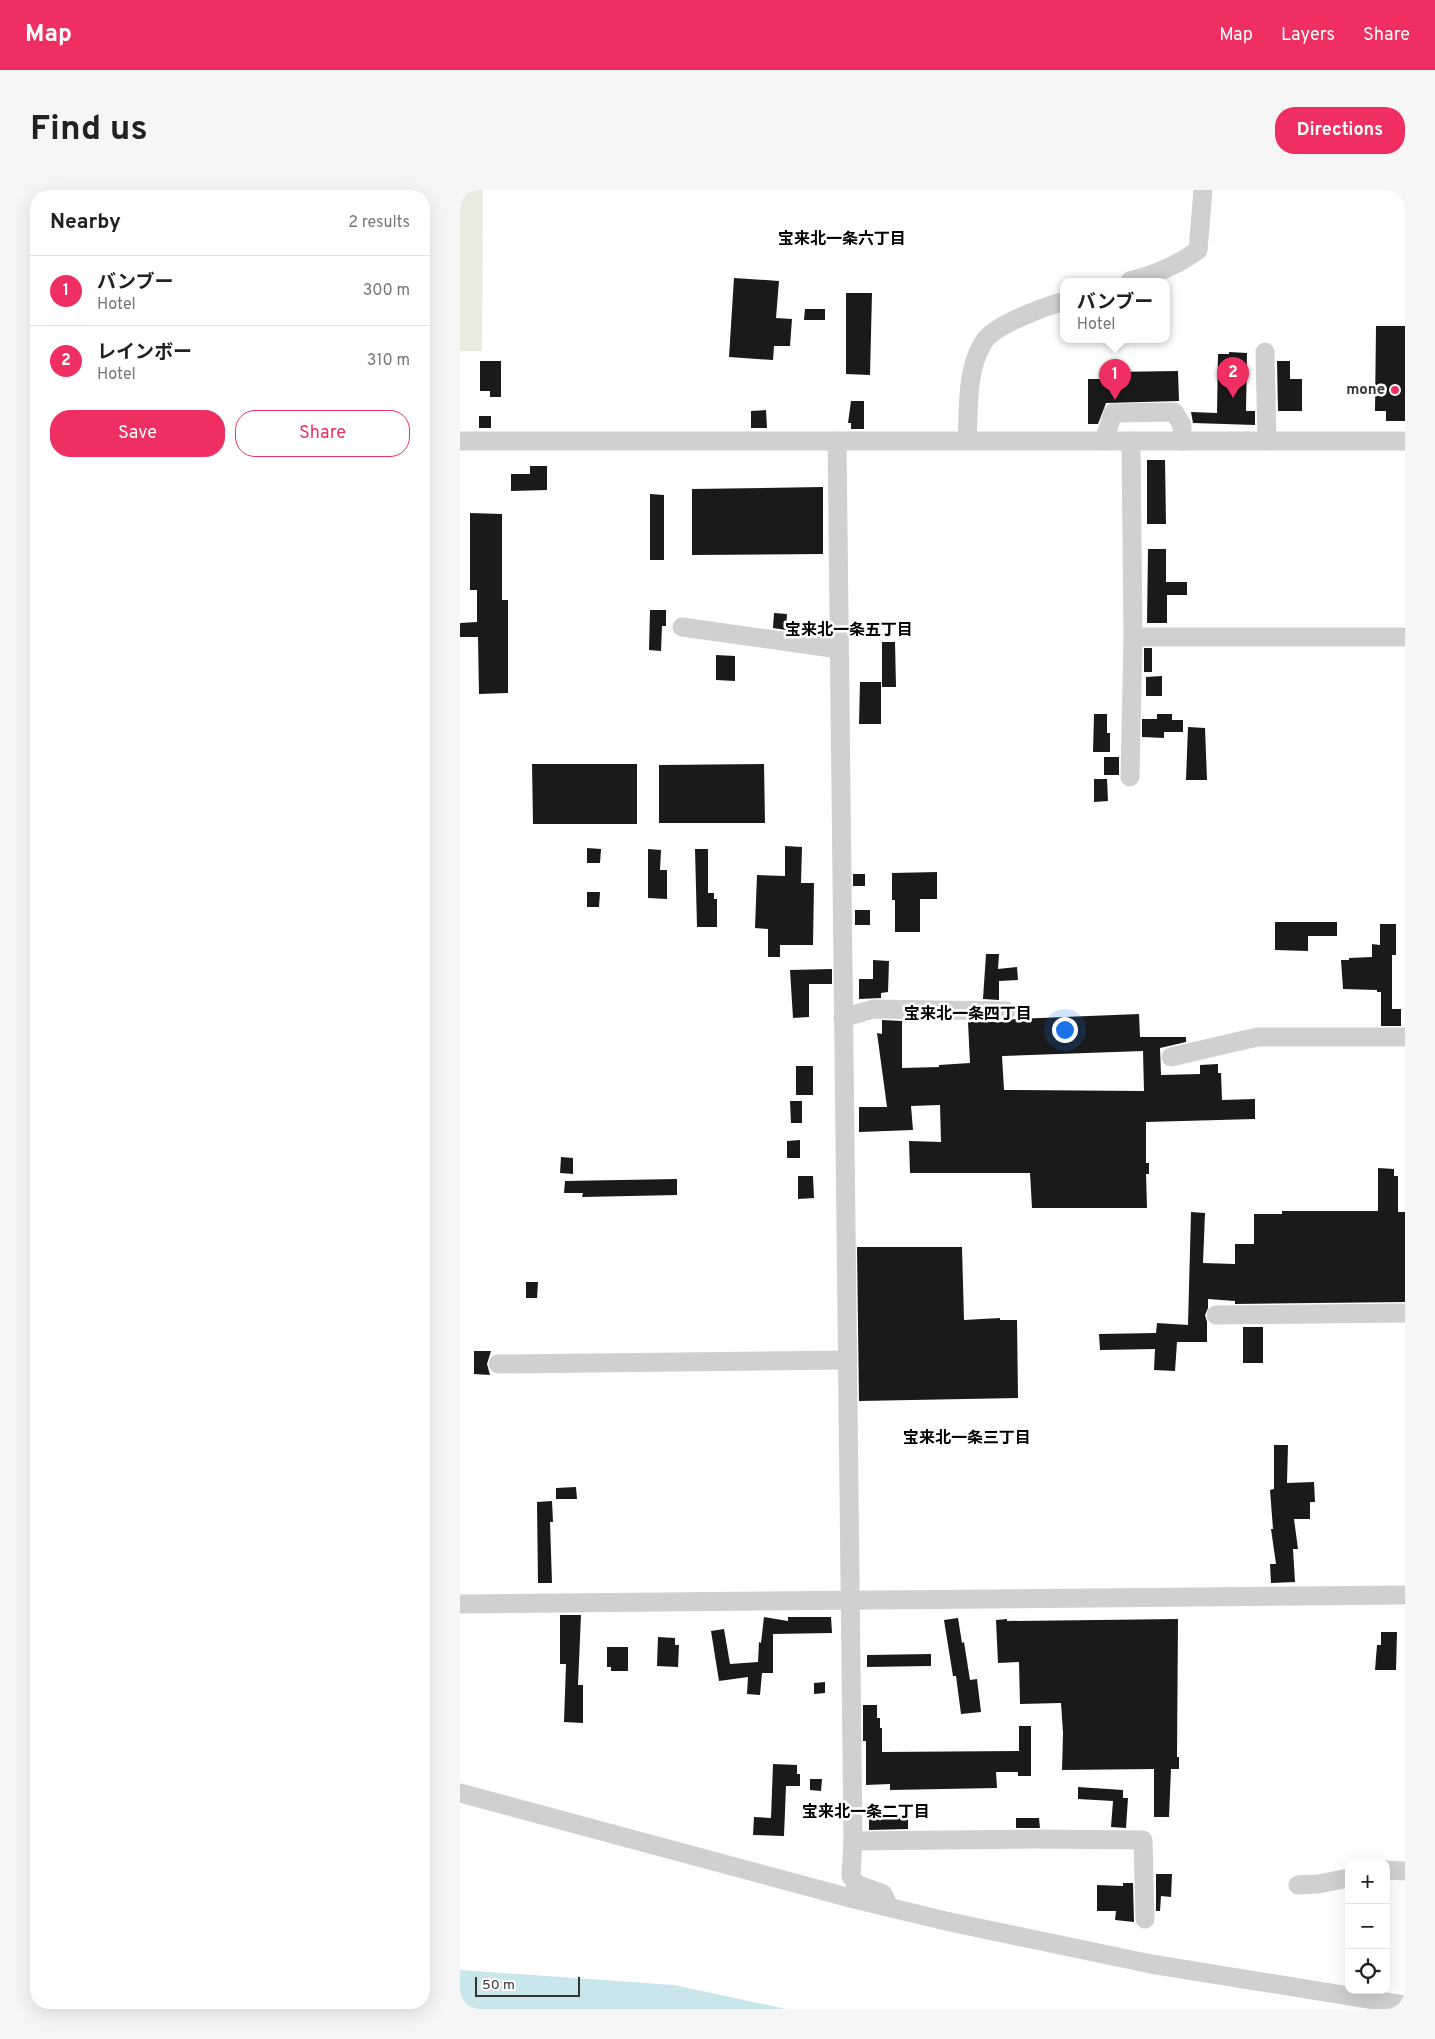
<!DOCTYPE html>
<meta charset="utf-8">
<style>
body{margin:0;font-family:Overpass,"Noto Sans JP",sans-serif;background:#f6f6f6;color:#222}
.controls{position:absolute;right:15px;bottom:15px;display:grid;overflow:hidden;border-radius:10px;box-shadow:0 5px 20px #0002}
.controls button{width:45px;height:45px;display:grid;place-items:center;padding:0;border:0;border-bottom:1px solid #e0e0e0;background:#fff;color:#222;font:25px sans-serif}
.scale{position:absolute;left:15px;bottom:12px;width:105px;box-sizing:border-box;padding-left:5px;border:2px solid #333;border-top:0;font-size:14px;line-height:18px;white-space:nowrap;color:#333;-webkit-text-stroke:4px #fff;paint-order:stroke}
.you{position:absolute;left:604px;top:839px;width:18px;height:18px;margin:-12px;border:4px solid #fff;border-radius:50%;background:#1a73e8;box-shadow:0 0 0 8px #1a73e833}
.badge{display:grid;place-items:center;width:32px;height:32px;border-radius:50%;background:#ef2f61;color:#fff;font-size:16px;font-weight:700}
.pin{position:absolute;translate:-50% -41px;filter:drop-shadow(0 1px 2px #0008)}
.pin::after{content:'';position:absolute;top:26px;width:18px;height:15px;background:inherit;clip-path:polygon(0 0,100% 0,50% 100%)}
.popup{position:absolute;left:600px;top:88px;width:110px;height:65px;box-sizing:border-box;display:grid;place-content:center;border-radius:10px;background:#fff;filter:drop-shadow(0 1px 4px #0005);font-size:16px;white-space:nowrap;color:#767676}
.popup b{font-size:19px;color:#222}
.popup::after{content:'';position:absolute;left:50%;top:100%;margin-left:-10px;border:10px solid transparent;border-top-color:#fff}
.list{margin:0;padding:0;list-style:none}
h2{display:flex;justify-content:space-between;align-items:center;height:65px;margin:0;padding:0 20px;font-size:21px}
h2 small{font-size:16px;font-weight:400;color:#767676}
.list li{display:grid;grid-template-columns:32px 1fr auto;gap:15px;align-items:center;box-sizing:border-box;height:70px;padding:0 20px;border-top:1px solid #e0e0e0}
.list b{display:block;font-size:19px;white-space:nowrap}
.list p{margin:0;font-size:16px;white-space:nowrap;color:#767676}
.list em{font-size:16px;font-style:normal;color:#767676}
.actions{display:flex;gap:10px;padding:15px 20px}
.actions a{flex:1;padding:11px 0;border:1px solid #ef2f61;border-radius:20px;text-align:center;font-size:18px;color:#ef2f61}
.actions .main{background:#ef2f61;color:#fff}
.icon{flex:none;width:28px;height:28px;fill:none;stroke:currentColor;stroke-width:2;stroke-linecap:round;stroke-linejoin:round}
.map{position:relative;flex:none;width:945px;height:1819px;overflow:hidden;border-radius:20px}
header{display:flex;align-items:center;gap:30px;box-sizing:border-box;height:70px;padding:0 25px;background:#ef2f61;color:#fff}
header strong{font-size:24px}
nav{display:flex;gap:28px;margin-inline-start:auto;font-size:18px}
.intro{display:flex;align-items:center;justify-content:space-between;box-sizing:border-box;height:120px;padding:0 30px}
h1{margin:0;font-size:35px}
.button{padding:12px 22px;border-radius:20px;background:#ef2f61;color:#fff;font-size:18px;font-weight:700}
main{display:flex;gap:30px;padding:0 30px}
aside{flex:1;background:#fff;border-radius:20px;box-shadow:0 5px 20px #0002}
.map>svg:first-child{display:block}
.green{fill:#e8ecde}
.water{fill:#cae6ed}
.building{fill:#1a1a1a;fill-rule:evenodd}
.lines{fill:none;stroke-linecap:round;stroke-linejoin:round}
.minor{stroke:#d0d0d0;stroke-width:19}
.poi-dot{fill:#ef2f61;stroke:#fff;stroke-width:2}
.labels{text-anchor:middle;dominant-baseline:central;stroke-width:5;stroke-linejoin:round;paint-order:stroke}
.poi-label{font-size:15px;font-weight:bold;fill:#333;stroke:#fff;text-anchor:end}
.neighbourhood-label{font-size:16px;font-weight:bold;fill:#000;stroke:#fff}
</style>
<header>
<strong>Map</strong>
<nav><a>Map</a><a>Layers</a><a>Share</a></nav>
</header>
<div class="intro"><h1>Find us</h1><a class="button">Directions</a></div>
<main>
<aside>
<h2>Nearby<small>2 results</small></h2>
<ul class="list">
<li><span class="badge">1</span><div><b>バンブー</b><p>Hotel</p></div><em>300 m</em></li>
<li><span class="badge">2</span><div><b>レインボー</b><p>Hotel</p></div><em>310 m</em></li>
</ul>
<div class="actions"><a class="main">Save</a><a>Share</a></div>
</aside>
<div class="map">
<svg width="945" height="1819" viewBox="0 0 945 1819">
<rect width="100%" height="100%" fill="#fff"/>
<path class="green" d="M0,0H23L22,161H0Z"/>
<path class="water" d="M0,1780L214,1795L326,1819H0Z"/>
<g class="building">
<path d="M274,88L319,91L316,128L332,129L330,156H314L313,170L269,167Z"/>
<path d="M386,103H412L410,185L386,184Z"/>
<path d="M345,119H365V130H344Z"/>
<path d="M916,136H945V231H926V221H915Z"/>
<path d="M769,162L787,163L786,221H795V235L733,233L731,222L757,223L758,164H769Z"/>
<path d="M20,171H41V207H30V201H20Z"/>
<path d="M817,171H830V189H842V221H818Z"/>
<path d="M718,181L719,211L646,213L638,234H628V189H650V182Z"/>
<path d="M391,211H404V239H391V233H388Z"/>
<path d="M306,220L307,238H291V221Z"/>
<rect x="19" y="226" width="12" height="12"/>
<path d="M687,270H705L706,334H687Z"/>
<path d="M70,276H87V300L51,301V284H70Z"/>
<path d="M363,297V364L232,365V299Z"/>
<path d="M190,304L204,305V370H190Z"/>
<path d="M10,323L42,324V410H48V503L19,504L18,447H0V433L17,432V400H10Z"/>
<path d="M688,359H706V392H727V405H707V433H687Z"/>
<path d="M190,420H206V436H202L201,461L189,460Z"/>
<path d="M314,423L327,424L326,440L313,438Z"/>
<path d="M422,452H435L436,497H422Z"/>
<rect x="684" y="458" width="8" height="24"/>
<path d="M256,465L275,466V491L256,490Z"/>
<path d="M702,486V506H686V487Z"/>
<path d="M400,492H421V534H399Z"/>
<path d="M634,524H647V543H650V562H633Z"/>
<path d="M697,524H712V530H723V542H704V548L682,547V529H697Z"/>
<path d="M728,537L745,538L747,590H726Z"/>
<rect x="644" y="567" width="15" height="18"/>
<path d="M72,574H177V634H73Z"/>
<path d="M304,574L305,633H199V575Z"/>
<path d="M634,589H647L648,611L634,612Z"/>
<path d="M325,656L342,657L341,693H354L353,755H320V767H308V739L295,738L297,685L325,686Z"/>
<path d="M127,658L141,659L140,673H127Z"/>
<path d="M188,659L201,660L200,680H207V709L188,708Z"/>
<path d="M235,659H248V703H254V709H257V737H237Z"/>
<path d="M477,682V709H460V742H435V710H432V683Z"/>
<rect x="393" y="684" width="12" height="12"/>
<path d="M127,702H140L139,717H127Z"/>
<rect x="395" y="720" width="15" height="15"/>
<path d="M815,732H877V746H848V761L815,760Z"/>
<path d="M920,734H936V765H932V819H941V836H921V802H917V800L883,799L881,770H889V768L912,767V754L920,755Z"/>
<path d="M526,764H539L538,779L557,777L558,790L539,791V810L523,809Z"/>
<path d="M413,770L429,771L428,802L421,803V808L399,809V789H413Z"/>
<path d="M372,779V794H349V827L333,828L330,780Z"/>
<path d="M679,824L680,847H726V852L700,858L701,885L740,884V875L758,874V883H761L762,910L795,909V929L686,932V973H689V984H686L687,1018H572L570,983H450L449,951L481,952L480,915L451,916L453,940L399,942V917H427L417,843L422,844V830L442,831V878L479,877V875L510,873L508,832H546L554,829ZM683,861L684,901L544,900L542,866Z"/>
<rect x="336" y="876" width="17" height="29"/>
<path d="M330,911H342V933H331Z"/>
<path d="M340,950V968H327V951Z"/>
<path d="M101,967L113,968V984L100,983Z"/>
<path d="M918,978L934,979V986H938V1022H945V1112L775,1114V1111L748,1109V1118L745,1125L747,1132V1152H717L715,1181L694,1180L695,1159L640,1160L639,1144L696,1143L697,1133L728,1135L731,1022L745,1023L743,1073L775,1074V1054H794V1024H822V1021H918Z"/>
<path d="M338,986H353L354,1008L338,1009Z"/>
<path d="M217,989V1005L122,1007L123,1003H104L105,991Z"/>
<path d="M397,1057H502L504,1130L540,1128V1130H557L558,1208L399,1211Z"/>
<path d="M66,1092H78L77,1108H66Z"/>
<rect x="783" y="1137" width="20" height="36"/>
<path d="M14,1161H31L27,1174L30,1185L14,1184Z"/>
<path d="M814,1255H828L827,1293L854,1292L855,1312H850V1329H834L838,1359H833L835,1392L811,1393L810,1374H816L811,1339H813L810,1300L814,1299Z"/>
<path d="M116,1297L117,1309H96V1298Z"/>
<path d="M92,1311L93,1332H90L92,1393H78L77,1312Z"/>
<path d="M100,1425H121L118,1495H123V1533L104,1532L106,1474H100Z"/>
<path d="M304,1427L328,1431V1427H371L372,1443L313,1444V1483H302L300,1505L287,1504L288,1487L259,1491L251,1441L264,1439L270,1474L298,1472L299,1452L301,1453Z"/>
<path d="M498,1428L502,1453L504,1452L510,1490L517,1489L521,1522L501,1524L496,1486H493L484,1430Z"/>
<path d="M547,1429V1431L718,1429L717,1567H719V1579H711L709,1627H694V1579L602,1580L603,1543L601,1513L560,1514L559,1472L538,1473L536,1430Z"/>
<path d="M921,1442H937L936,1480H915L917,1455H921Z"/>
<path d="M198,1447L215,1448V1455H219L218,1477L197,1476Z"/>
<path d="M147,1457H168V1481H151V1477H147Z"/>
<path d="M471,1464V1476L407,1477V1465Z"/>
<path d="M365,1492V1503L354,1504V1493Z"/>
<path d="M403,1515H417V1528H420V1538H422V1562L559,1561V1536H571V1586H558V1582H536L537,1598L430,1600V1594L406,1595V1551H403Z"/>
<path d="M313,1574L337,1575V1584H340V1596H326L324,1646L293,1645L294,1627L311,1628Z"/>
<path d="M350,1589H362L361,1601L350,1600Z"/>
<path d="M618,1597L663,1600V1608H668L666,1638L651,1637L653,1611L618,1609Z"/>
<path d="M434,1628H448V1639L409,1640V1629Z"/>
<path d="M556,1628H579L580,1638H556Z"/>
<path d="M696,1684H712L711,1707L701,1706L700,1721H696Z"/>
<path d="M663,1693H673L674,1732L655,1730L656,1721H637V1695L663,1696Z"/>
</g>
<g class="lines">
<g class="minor">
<path d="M670,91C695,84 717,76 738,60L743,0"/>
<path d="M805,162L807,251"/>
<path d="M507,250C509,218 506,181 523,153C533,135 584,117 604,111"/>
<path d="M0,251H945"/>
<path d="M377,251L393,1651L574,1649L683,1650L685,1729"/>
<path d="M644,251L653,223L714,222L722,235V251"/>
<path d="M671,251L673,447H945"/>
<path d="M222,437L379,459"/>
<path d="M670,587L673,447"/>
<path d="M383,828L413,819L546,821"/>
<path d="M711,867L797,847H945"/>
<path d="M756,1125L945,1123"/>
<path d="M38,1174L388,1170"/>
<path d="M0,1414L945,1405"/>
<path d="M0,1603L394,1709L490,1732L691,1774L945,1815"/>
<path d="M393,1651L391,1686L396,1694L423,1704L427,1713"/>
<path d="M926,1680L945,1681"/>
<path d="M838,1695L858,1694L889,1688"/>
</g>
</g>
<circle class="poi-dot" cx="935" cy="200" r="5"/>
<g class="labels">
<g class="poi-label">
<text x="925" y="200">mone</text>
</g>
<g class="neighbourhood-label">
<text x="382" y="50">宝来北一条六丁目</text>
<text x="389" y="441">宝来北一条五丁目</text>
<text x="508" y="825">宝来北一条四丁目</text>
<text x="507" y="1249">宝来北一条三丁目</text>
<text x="406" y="1623">宝来北一条二丁目</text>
</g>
</g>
</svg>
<div class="controls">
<button>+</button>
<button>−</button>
<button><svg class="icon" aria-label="locate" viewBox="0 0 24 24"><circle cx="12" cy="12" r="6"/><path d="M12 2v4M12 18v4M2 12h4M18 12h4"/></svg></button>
</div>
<div class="scale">50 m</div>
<div class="you"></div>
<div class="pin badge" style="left:655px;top:210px">1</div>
<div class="popup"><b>バンブー</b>Hotel</div>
<div class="pin badge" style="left:773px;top:208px">2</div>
</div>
</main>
